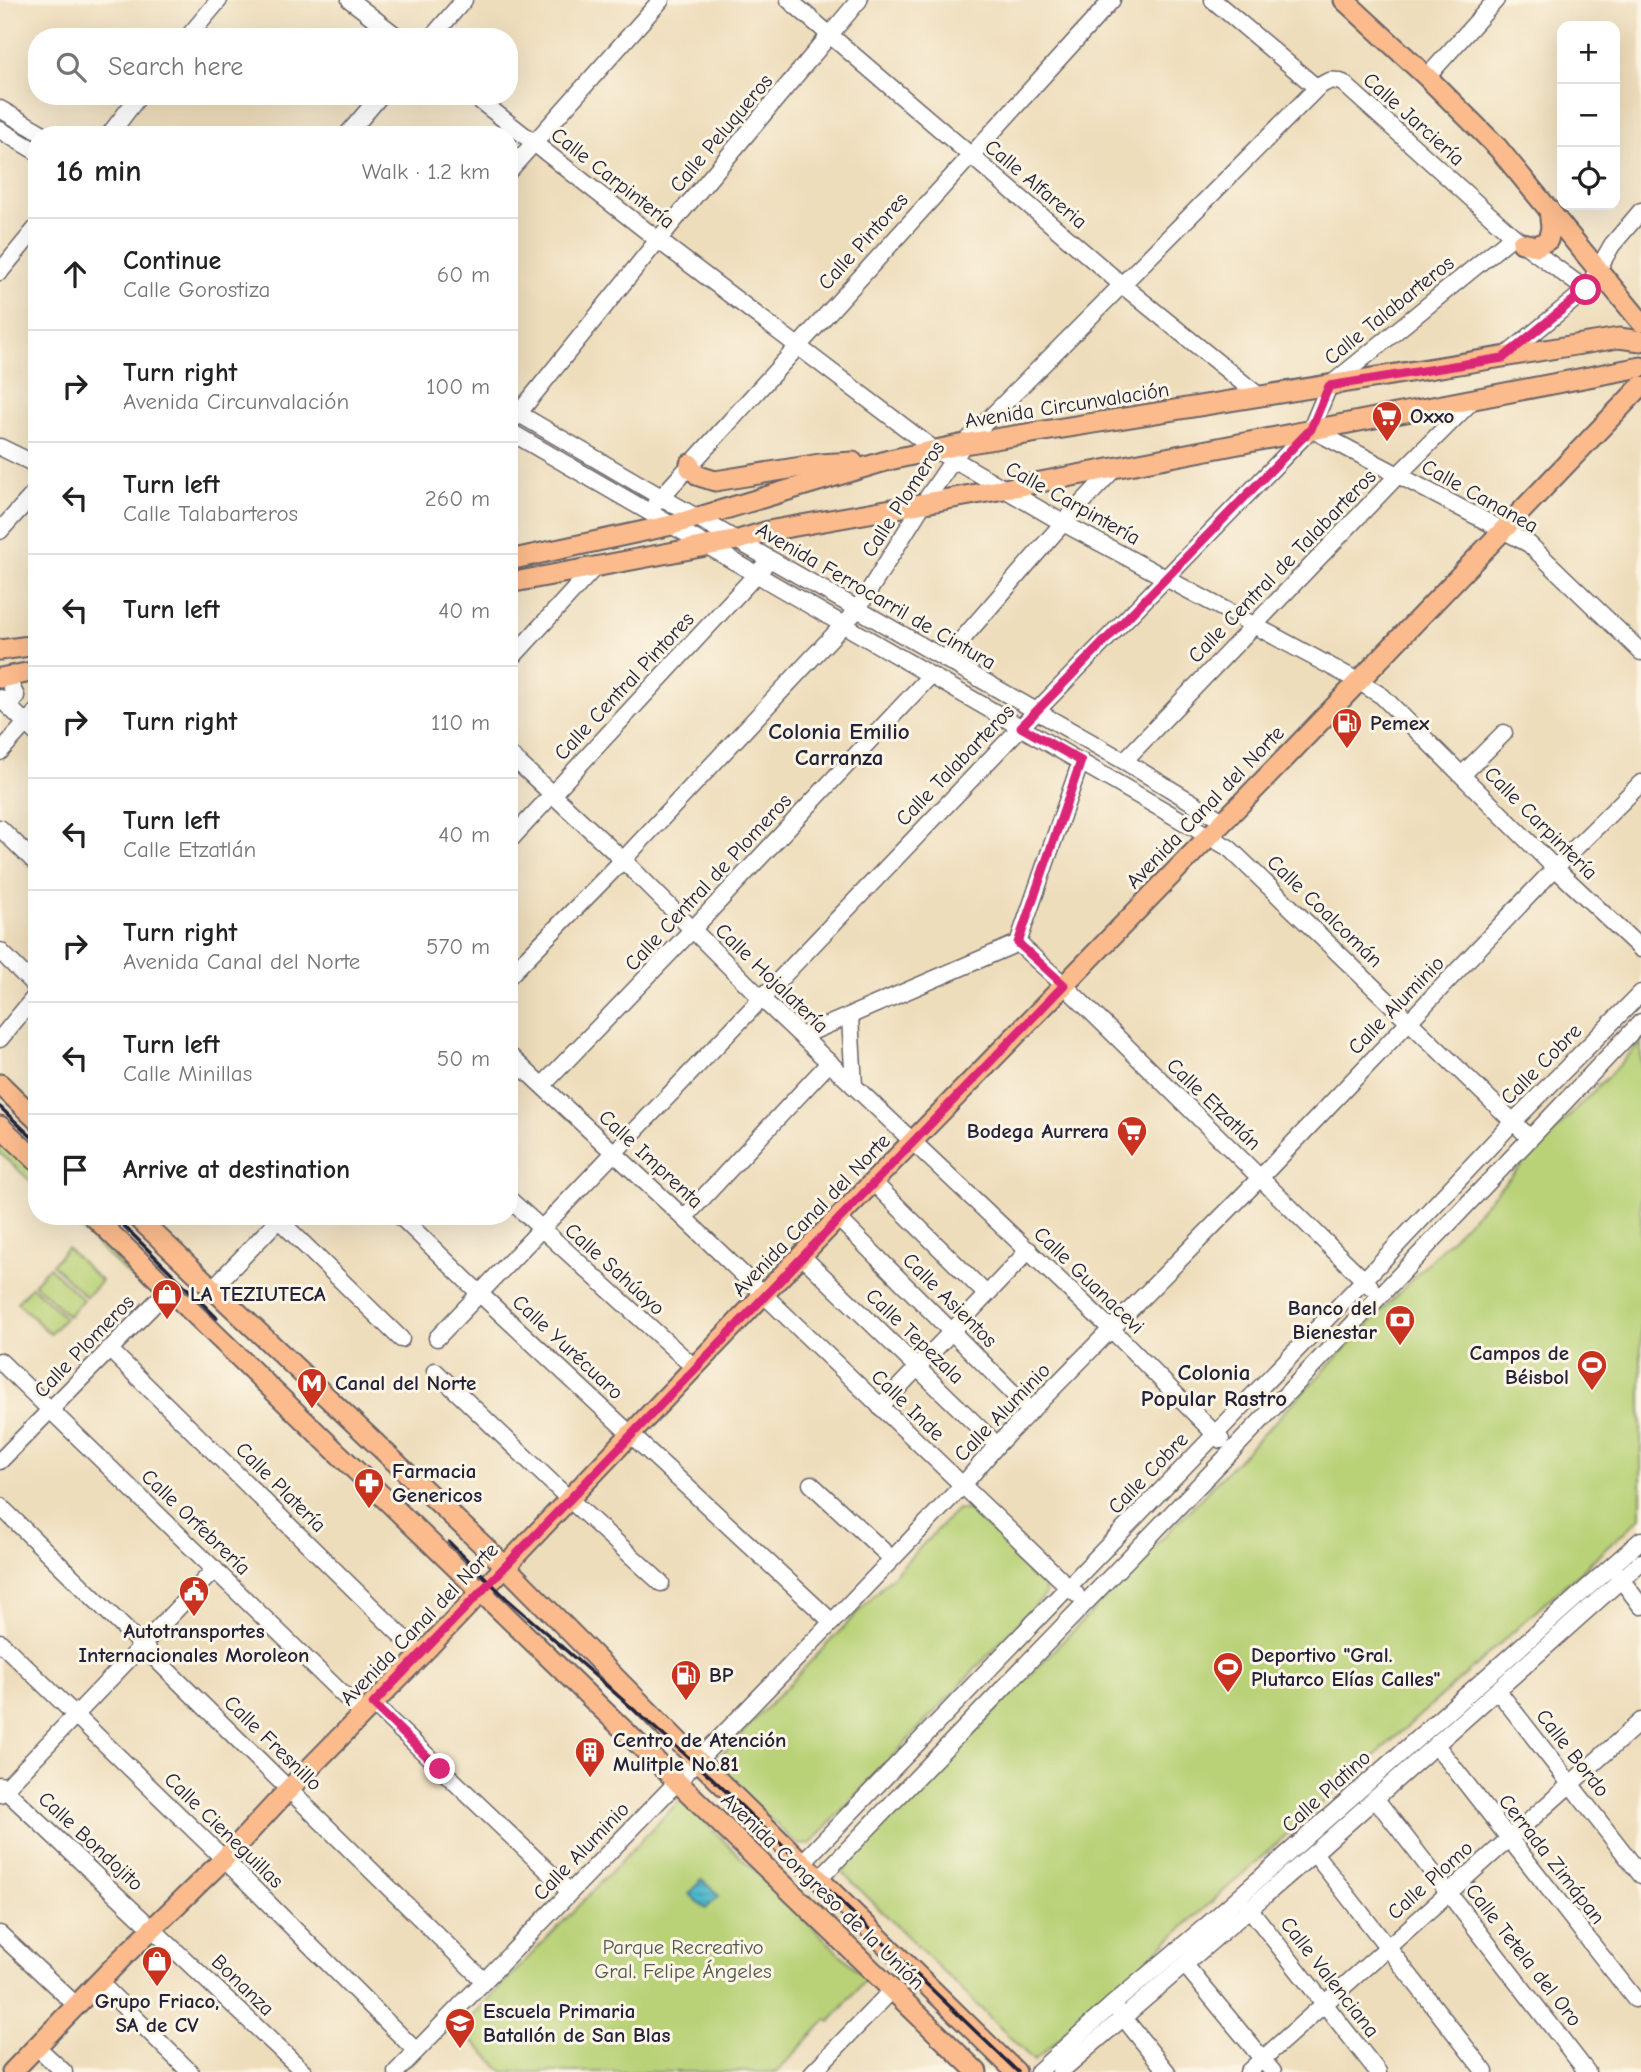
<!DOCTYPE html>
<meta charset="utf-8">
<style>
body{margin:0;font-family:"Comic Neue",sans-serif;background:#f2f2f2;color:#222}
.controls{position:absolute;right:21px;top:21px;display:grid;overflow:hidden;border-radius:14px;box-shadow:0 7px 28px #0002}
.controls button{width:63px;height:63px;display:grid;place-items:center;padding:0;border:0;border-bottom:2px solid #e0e0e0;background:#fff;color:#222;font:35px sans-serif}
.stop{position:absolute;width:21px;height:21px;margin:-16px;border:5px solid #db2777;border-radius:50%;background:#fff}
.stop.end{background:#db2777;border-color:#fff;box-shadow:0 2px 7px #0008}
.list{margin:0;padding:0;list-style:none}
h2{display:flex;justify-content:space-between;align-items:center;height:91px;margin:0;padding:0 28px;font-size:30px}
h2 small{font-size:23px;font-weight:400;color:#767676}
.list li{display:grid;grid-template-columns:46px 1fr auto;gap:21px;align-items:center;box-sizing:border-box;height:112px;padding:0 28px;border-top:2px solid #e0e0e0}
.list b{display:block;font-size:26px;white-space:nowrap}
.list p{margin:0;font-size:23px;white-space:nowrap;color:#767676}
.list em{font-size:23px;font-style:normal;color:#767676}
.icon{flex:none;width:38px;height:38px;fill:none;stroke:currentColor;stroke-width:2;stroke-linecap:round;stroke-linejoin:round}
.map{position:relative;flex:none;width:1641px;height:2072px;overflow:hidden}
.search{position:absolute;background:#fff;box-shadow:0 7px 28px #0002;left:28px;top:28px;width:490px;height:77px;display:flex;align-items:center;gap:18px;box-sizing:border-box;padding:0 24px;border-radius:28px;color:#767676;font-size:26px}
.panel{position:absolute;background:#fff;box-shadow:0 7px 28px #0002;left:28px;top:126px;width:490px;height:1099px;border-radius:28px}
.map>svg:first-child{display:block}
.green{fill:#b9d278;stroke:#6e7a5a;stroke-width:2}
.water{fill:url(#water-rules);stroke:#386d83;stroke-width:2}
.lines{fill:none;stroke-linecap:round;stroke-linejoin:round}
.minor-casing{stroke:#696368;stroke-width:19}
.major-casing{stroke:#696368;stroke-width:23}
.minor{stroke:#fff;stroke-width:16}
.major{stroke:#fbbb8c;stroke-width:19}
.rail{stroke:#22223b;stroke-width:3.5}
.route{stroke:#db2777;stroke-width:9}
.labels{text-anchor:middle;dominant-baseline:central;stroke-width:6;stroke-linejoin:round;paint-order:stroke}
.street-label{font-size:21px;fill:#22223b;stroke:#fcf5e5}
.poi-label{font-size:21px;font-weight:bold;fill:#22223b;stroke:#fcf5e5;text-anchor:start}
.park-label{font-size:21px;fill:#4f574d;stroke:#fcf5e5}
.neighbourhood-label{font-size:23px;font-weight:bold;fill:#22223b;stroke:#fcf5e5}
</style>
<div class="map">
<svg width="1641" height="2072" viewBox="0 0 1641 2072">
<defs>
<pattern id="water-rules" width="6" height="5" patternUnits="userSpaceOnUse" patternTransform="scale(1.75)"><rect width="6" height="5" fill="#4db8cb"/><path d="M0 2.5h6" fill="none" stroke="#4095a6"/></pattern>
</defs>
<rect width="100%" height="100%" fill="#fcf5e5"/>
<filter id="ink" filterUnits="userSpaceOnUse"><feTurbulence type="fractalNoise" baseFrequency=".0143" numOctaves="2"/><feDisplacementMap in="SourceGraphic" scale="14" xChannelSelector="R" yChannelSelector="G"/><feConvolveMatrix kernelMatrix="1 2 1 2 8 2 1 2 1" color-interpolation-filters="sRGB"/></filter>
<filter id="wash" filterUnits="userSpaceOnUse"><feTurbulence type="fractalNoise" baseFrequency=".00686" numOctaves="4" result="noise"/><feDisplacementMap in="SourceGraphic" scale="28" xChannelSelector="R" yChannelSelector="G"/><feGaussianBlur stdDeviation="1.57" result="paint"/><feColorMatrix in="noise" values="0 0 0 0 0 0 0 0 0 0 0 0 0 0 0 0 0 1.4 0 .05"/><feComposite in="paint" operator="in"/></filter>
<g filter="url(#wash)">
<rect width="100%" height="100%" fill="#edb"/>
<g class="green">
<path d="M1641,1042V1517L1034,2061L841,1871Z"/>
<path d="M0,1140L37,1173V1187L0,1153Z"/>
<path d="M81,1217L151,1282L144,1289L74,1224Z"/>
<path d="M67,1248L101,1281L86,1297L52,1264Z"/>
<path d="M49,1267L83,1300L68,1316L34,1283Z"/>
<path d="M32,1286L65,1318L50,1334L17,1302Z"/>
<path d="M957,1509L968,1510L1042,1577L1046,1594L810,1844L798,1845L720,1771L721,1755Z"/>
<path d="M681,1799L866,1979L830,2022L827,2019L777,2072H504L460,2029Z"/>
</g>
<path class="water" d="M702,1880L719,1896L706,1909L689,1894Z"/>
</g>
<g filter="url(#ink)">
<g class="lines">
<g class="minor-casing">
<g id="minor">
<path d="M350,0L398,37"/>
<path d="M789,0L1121,284L1259,396"/>
<path d="M1213,0L1317,88"/>
<path d="M188,37L219,0"/>
<path d="M432,37L464,0"/>
<path d="M1427,77L1496,0"/>
<path d="M474,96L658,240L936,451L955,460L1063,523L1358,681L1382,696L1555,868L1641,949"/>
<path d="M0,109L45,135"/>
<path d="M0,130L37,152"/>
<path d="M109,135L139,96"/>
<path d="M347,135L380,96"/>
<path d="M509,171L661,0"/>
<path d="M0,272L37,227"/>
<path d="M1503,358L1586,290L1612,245L1641,211"/>
<path d="M509,408L661,497L1124,761L1223,821"/>
<path d="M514,419L658,240L859,0"/>
<path d="M1311,429L1529,544L1641,652"/>
<path d="M509,431L1229,848L1530,1138"/>
<path d="M0,447L37,465"/>
<path d="M655,504L1112,0"/>
<path d="M0,531L37,490"/>
<path d="M945,659L1063,523L1116,467"/>
<path d="M509,661L595,567"/>
<path d="M6,676L16,696L9,707"/>
<path d="M0,698L37,734"/>
<path d="M0,752L37,711"/>
<path d="M509,754L623,860L761,998L1112,1330L1221,1440"/>
<path d="M1124,761L1398,475L1472,401"/>
<path d="M1463,774L1504,733"/>
<path d="M0,828L37,864"/>
<path d="M509,841L764,566"/>
<path d="M1018,943L1064,985L1370,1286"/>
<path d="M0,951L37,988"/>
<path d="M509,976L623,860L857,610L923,504L964,444L1317,88C1327,81 1332,78 1343,83L1513,236L1586,290"/>
<path d="M850,1017L854,1086"/>
<path d="M802,1036L1018,943L1081,761"/>
<path d="M0,1039L37,994"/>
<path d="M509,1055L684,1218L1076,1594"/>
<path d="M543,1085L692,930L930,676"/>
<path d="M874,1183L986,1294"/>
<path d="M509,1199L695,1368"/>
<path d="M275,1216L401,1339"/>
<path d="M400,1216L479,1293L832,1622"/>
<path d="M684,1218L830,1062"/>
<path d="M839,1219L1031,1411"/>
<path d="M803,1257L997,1445"/>
<path d="M211,1290L282,1216"/>
<path d="M437,1338L1021,727L1311,429L1329,386L1513,236"/>
<path d="M109,1349L421,1655"/>
<path d="M0,1361L363,1714"/>
<path d="M435,1371L569,1499L661,1583"/>
<path d="M880,1407L1029,1250"/>
<path d="M0,1461L168,1290"/>
<path d="M811,1484L891,1558"/>
<path d="M0,1506L484,1981"/>
<path d="M1615,1571L1641,1606"/>
<path d="M0,1642L224,1859L416,2051"/>
<path d="M1498,1691L1641,1875"/>
<path d="M373,1704L570,1892"/>
<path d="M1436,1745L1635,1999"/>
<path d="M0,1785L304,2072"/>
<path d="M0,1794L215,1569"/>
<path d="M1375,1798L1587,2072"/>
<path d="M1314,1853L1485,2072"/>
<path d="M802,1863L1364,1280L1512,1123L1641,993"/>
<path d="M819,1879L1232,1451L1641,1022"/>
<path d="M1249,1908L1378,2072"/>
<path d="M0,1934L77,2006"/>
<path d="M1185,1965L1273,2072"/>
<path d="M100,1983L190,2072"/>
<path d="M1116,2008L1167,2072"/>
<path d="M37,2047L64,2072"/>
<path d="M396,2072L832,1622L962,1486L997,1445L1260,1178L1555,868L1641,783"/>
<path d="M813,2072L893,1989"/>
<path d="M1038,2072L1113,2004L1206,1926L1641,1540"/>
<path d="M1060,2072L1314,1853L1641,1562"/>
<path d="M1248,2072L1641,1721"/>
</g>
</g>
<g class="major-casing">
<g id="major">
<path d="M1344,0L1427,77L1498,148L1641,322"/>
<path d="M1522,243L1537,246L1548,240L1551,228L1549,209"/>
<path d="M690,464V468L699,476L715,481L820,464L853,462"/>
<path d="M509,560L672,525L889,460L964,444L1619,338L1641,341"/>
<path d="M509,583L738,540L768,531L1004,489L1641,367"/>
<path d="M0,650L37,645"/>
<path d="M0,678L37,671"/>
<path d="M0,1084L37,1120"/>
<path d="M0,1126L37,1161"/>
<path d="M93,1216L977,2072"/>
<path d="M136,1216L506,1567L679,1742L1016,2072"/>
<path d="M12,2072L123,1957L224,1859L289,1789L421,1655L763,1295L1292,751L1641,386"/>
</g>
</g>
<use href="#minor" class="minor"/>
<use href="#major" class="major"/>
<g class="rail">
<path d="M0,1107L37,1142"/>
<path d="M114,1216L217,1318"/>
<path d="M449,1542L506,1598L711,1777L1018,2072"/>
</g>
</g>
</g>
<g class="lines" filter="url(#ink)">
<path class="route" d="M440,1769L373,1704L1064,985L1018,943L1081,761L1021,727L1311,429L1329,386L1503,358L1586,290"/>
</g>
<defs>
<g id="supermarket-pin" transform="scale(1.575)"><path d="M0 17L-7.5 6A9.5 9.5 0 1 1 7.5 6Z" fill="#c8321e" stroke="#fcf5e5"/><path d="M-6-5.5h2.5l.6 2H6L4.5 2H-2.5L-4.4-4H-6ZM-1.5 3.2a1.3 1.3 0 1 0 .1 0ZM3 3.2a1.3 1.3 0 1 0 .1 0Z" fill="#fff"/></g>
<g id="fuel-pin" transform="scale(1.575)"><path d="M0 17L-7.5 6A9.5 9.5 0 1 1 7.5 6Z" fill="#c8321e" stroke="#fcf5e5"/><path d="M-5.5-6h7V0h2V4h1.3V-2.5L3-4.5l.8-.8L6-3V5H2.5V1h-1V6h-7ZM-4.2-4.7v3.2H.2V-4.7Z" fill="#fff"/></g>
<g id="shop-pin" transform="scale(1.575)"><path d="M0 17L-7.5 6A9.5 9.5 0 1 1 7.5 6Z" fill="#c8321e" stroke="#fcf5e5"/><path d="M-5-2.5h2.3a2.7 3.5 0 0 1 5.4 0H5L5.5 6h-11ZM-1.5-2.5h3a1.5 2.3 0 0 0-3 0Z" fill="#fff"/></g>
<g id="bank-pin" transform="scale(1.575)"><path d="M0 17L-7.5 6A9.5 9.5 0 1 1 7.5 6Z" fill="#c8321e" stroke="#fcf5e5"/><path d="M-6-4H6V4H-6ZM0-2.3a2.3 2.3 0 1 0 0 4.6a2.3 2.3 0 1 0 0-4.6Z" fill="#fff"/></g>
<g id="stadium-pin" transform="scale(1.575)"><path d="M0 17L-7.5 6A9.5 9.5 0 1 1 7.5 6Z" fill="#c8321e" stroke="#fcf5e5"/><path d="M0-5a6.5 5 0 1 0 0 10a6.5 5 0 1 0 0-10ZM-3.5-1.8h7v3.6h-7Z" fill="#fff"/></g>
<g id="metro-pin" transform="scale(1.575)"><path d="M0 17L-7.5 6A9.5 9.5 0 1 1 7.5 6Z" fill="#c8321e" stroke="#fcf5e5"/><path d="M-5.5 5V-5H-3L0 0L3-5H5.5V5H3V-.5L0 4L-3-.5V5Z" fill="#fff"/></g>
<g id="pharmacy-pin" transform="scale(1.575)"><path d="M0 17L-7.5 6A9.5 9.5 0 1 1 7.5 6Z" fill="#c8321e" stroke="#fcf5e5"/><path d="M-2-6h4v4h4v4h-4v4h-4v-4h-4v-4h4Z" fill="#fff"/></g>
<g id="civic-pin" transform="scale(1.575)"><path d="M0 17L-7.5 6A9.5 9.5 0 1 1 7.5 6Z" fill="#c8321e" stroke="#fcf5e5"/><path d="M-.6-6.5H3V-4.5H.6V-3L4-1V1h2V6H-6V1h2V-1L-.6-3ZM-1.2 2.5V6h2.4V2.5Z" fill="#fff"/></g>
<g id="building-pin" transform="scale(1.575)"><path d="M0 17L-7.5 6A9.5 9.5 0 1 1 7.5 6Z" fill="#c8321e" stroke="#fcf5e5"/><path d="M-4-6H4V6H1V3H-1V6H-4ZM-2.5-4.3h1.7v1.8h-1.7ZM.8-4.3h1.7v1.8H.8ZM-2.5-1h1.7V.8h-1.7ZM.8-1h1.7V.8H.8Z" fill="#fff"/></g>
<g id="school-pin" transform="scale(1.575)"><path d="M0 17L-7.5 6A9.5 9.5 0 1 1 7.5 6Z" fill="#c8321e" stroke="#fcf5e5"/><path d="M0-5L7-2L0 1L-7-2ZM-4 1L0 2.5L4 1V4Q0 6-4 4Z" fill="#fff"/></g>
</defs>
<g fill-rule="evenodd">
<use href="#supermarket-pin" x="1387" y="416"/>
<use href="#fuel-pin" x="1347" y="723"/>
<use href="#supermarket-pin" x="1132" y="1131"/>
<use href="#shop-pin" x="167" y="1294"/>
<use href="#bank-pin" x="1400" y="1320"/>
<use href="#stadium-pin" x="1592" y="1365"/>
<use href="#metro-pin" x="312" y="1383"/>
<use href="#pharmacy-pin" x="369" y="1483"/>
<use href="#civic-pin" x="194" y="1591"/>
<use href="#stadium-pin" x="1228" y="1667"/>
<use href="#fuel-pin" x="686" y="1675"/>
<use href="#building-pin" x="590" y="1752"/>
<use href="#shop-pin" x="157" y="1961"/>
<use href="#school-pin" x="460" y="2023"/>
</g>
<g class="labels">
<g class="street-label">
<text transform="translate(1414 119) rotate(42)">Calle Jarciería</text>
<text transform="translate(721 133) rotate(-50)">Calle Peluqueros</text>
<text transform="translate(613 178) rotate(38)">Calle Carpintería</text>
<text transform="translate(1036 184) rotate(40)">Calle Alfareria</text>
<text transform="translate(863 241) rotate(-48)">Calle Pintores</text>
<text transform="translate(1389 310) rotate(-39)">Calle Talabarteros</text>
<text transform="translate(1067 405) rotate(-9)">Avenida Circunvalación</text>
<text transform="translate(1480 496) rotate(29)">Calle Cananea</text>
<text transform="translate(903 499) rotate(-57)">Calle Plomeros</text>
<text transform="translate(1073 503) rotate(29)">Calle Carpintería</text>
<text transform="translate(1282 566) rotate(-46)">Calle Central de Talabarteros</text>
<text transform="translate(876 596) rotate(30)">Avenida Ferrocarril de Cintura</text>
<text transform="translate(624 686) rotate(-47)">Calle Central Pintores</text>
<text transform="translate(955 765) rotate(-46)">Calle Talabarteros</text>
<text transform="translate(1205 807) rotate(-46)">Avenida Canal del Norte</text>
<text transform="translate(1541 823) rotate(45)">Calle Carpintería</text>
<text transform="translate(708 882) rotate(-47)">Calle Central de Plomeros</text>
<text transform="translate(1325 911) rotate(44)">Calle Coalcomán</text>
<text transform="translate(772 978) rotate(44)">Calle Hojalatería</text>
<text transform="translate(1396 1005) rotate(-46)">Calle Aluminio</text>
<text transform="translate(1541 1064) rotate(-45)">Calle Cobre</text>
<text transform="translate(1214 1104) rotate(44)">Calle Etzatlán</text>
<text transform="translate(651 1159) rotate(43)">Calle Imprenta</text>
<text transform="translate(811 1215) rotate(-46)">Avenida Canal del Norte</text>
<text transform="translate(615 1269) rotate(42)">Calle Sahúayo</text>
<text transform="translate(1089 1280) rotate(44)">Calle Guanacevi</text>
<text transform="translate(950 1300) rotate(45)">Calle Asientos</text>
<text transform="translate(915 1336) rotate(44)">Calle Tepezala</text>
<text transform="translate(84 1346) rotate(-46)">Calle Plomeros</text>
<text transform="translate(568 1347) rotate(43)">Calle Yurécuaro</text>
<text transform="translate(908 1405) rotate(44)">Calle Inde</text>
<text transform="translate(1002 1412) rotate(-46)">Calle Aluminio</text>
<text transform="translate(1148 1473) rotate(-46)">Calle Cobre</text>
<text transform="translate(281 1487) rotate(45)">Calle Platería</text>
<text transform="translate(196 1522) rotate(44)">Calle Orfebrería</text>
<text transform="translate(419 1624) rotate(-46)">Avenida Canal del Norte</text>
<text transform="translate(273 1743) rotate(44)">Calle Fresnillo</text>
<text transform="translate(1573 1753) rotate(52)">Calle Bordo</text>
<text transform="translate(1326 1791) rotate(-42)">Calle Platino</text>
<text transform="translate(224 1830) rotate(44)">Calle Cieneguillas</text>
<text transform="translate(91 1841) rotate(43)">Calle Bondojito</text>
<text transform="translate(581 1851) rotate(-46)">Calle Aluminio</text>
<text transform="translate(1552 1859) rotate(52)">Cerrada Zimápan</text>
<text transform="translate(1430 1880) rotate(-42)">Calle Plomo</text>
<text transform="translate(823 1891) rotate(44)">Avenida Congreso de la Unión</text>
<text transform="translate(1524 1955) rotate(52)">Calle Tetela del Oro</text>
<text transform="translate(1330 1977) rotate(52)">Calle Valenciana</text>
<text transform="translate(243 1985) rotate(44)">Bonanza</text>
</g>
<g class="poi-label">
<text x="1410" y="416">Oxxo</text>
<text x="1370" y="723">Pemex</text>
<text x="1109" y="1131" text-anchor="end">Bodega Aurrera</text>
<text x="190" y="1294">LA TEZIUTECA</text>
<text x="1377" y="1308" text-anchor="end">Banco del<tspan x="1377" dy="24">Bienestar</tspan></text>
<text x="1569" y="1353" text-anchor="end">Campos de<tspan x="1569" dy="24">Béisbol</tspan></text>
<text x="335" y="1383">Canal del Norte</text>
<text x="392" y="1471">Farmacia<tspan x="392" dy="24">Genericos</tspan></text>
<text x="194" y="1631" text-anchor="middle">Autotransportes<tspan x="194" dy="24">Internacionales Moroleon</tspan></text>
<text x="1251" y="1655">Deportivo "Gral.<tspan x="1251" dy="24">Plutarco Elías Calles"</tspan></text>
<text x="709" y="1675">BP</text>
<text x="613" y="1740">Centro de Atención<tspan x="613" dy="24">Mulitple No.81</tspan></text>
<text x="157" y="2001" text-anchor="middle">Grupo Friaco,<tspan x="157" dy="24">SA de CV</tspan></text>
<text x="483" y="2011">Escuela Primaria<tspan x="483" dy="24">Batallón de San Blas</tspan></text>
</g>
<g class="park-label">
<text x="683" y="1947">Parque Recreativo<tspan x="683" dy="24">Gral. Felipe Ángeles</tspan></text>
</g>
<g class="neighbourhood-label">
<text x="839" y="731">Colonia Emilio<tspan x="839" dy="26">Carranza</tspan></text>
<text x="1214" y="1372">Colonia<tspan x="1214" dy="26">Popular Rastro</tspan></text>
</g>
</g>
</svg>
<div class="controls">
<button>+</button>
<button>−</button>
<button><svg class="icon" aria-label="locate" viewBox="0 0 24 24"><circle cx="12" cy="12" r="6"/><path d="M12 2v4M12 18v4M2 12h4M18 12h4"/></svg></button>
</div>
<div class="stop" style="left:1586px;top:290px"></div>
<div class="stop end" style="left:440px;top:1769px"></div>
<div class="search"><svg class="icon" aria-label="search" viewBox="0 0 24 24"><circle cx="10" cy="10" r="6"/><path d="M15 15l6 6"/></svg>Search here</div>
<section class="panel">
<h2>16 min<small>Walk · 1.2 km</small></h2>
<ul class="list">
<li><svg class="icon" aria-label="ahead" viewBox="0 0 24 24"><path d="M12 20V5M6 11l6-6 6 6"/></svg><div><b>Continue</b><p>Calle Gorostiza</p></div><em>60 m</em></li>
<li><svg class="icon" aria-label="right" viewBox="0 0 24 24"><path d="M7 20v-9h11M14 6l5 5-5 5"/></svg><div><b>Turn right</b><p>Avenida Circunvalación</p></div><em>100 m</em></li>
<li><svg class="icon" aria-label="left" viewBox="0 0 24 24"><path d="M17 20v-9H6M10 6l-5 5 5 5"/></svg><div><b>Turn left</b><p>Calle Talabarteros</p></div><em>260 m</em></li>
<li><svg class="icon" aria-label="left" viewBox="0 0 24 24"><path d="M17 20v-9H6M10 6l-5 5 5 5"/></svg><div><b>Turn left</b></div><em>40 m</em></li>
<li><svg class="icon" aria-label="right" viewBox="0 0 24 24"><path d="M7 20v-9h11M14 6l5 5-5 5"/></svg><div><b>Turn right</b></div><em>110 m</em></li>
<li><svg class="icon" aria-label="left" viewBox="0 0 24 24"><path d="M17 20v-9H6M10 6l-5 5 5 5"/></svg><div><b>Turn left</b><p>Calle Etzatlán</p></div><em>40 m</em></li>
<li><svg class="icon" aria-label="right" viewBox="0 0 24 24"><path d="M7 20v-9h11M14 6l5 5-5 5"/></svg><div><b>Turn right</b><p>Avenida Canal del Norte</p></div><em>570 m</em></li>
<li><svg class="icon" aria-label="left" viewBox="0 0 24 24"><path d="M17 20v-9H6M10 6l-5 5 5 5"/></svg><div><b>Turn left</b><p>Calle Minillas</p></div><em>50 m</em></li>
<li><svg class="icon" aria-label="arrive" viewBox="0 0 24 24"><path d="M6 21V4h12l-3 4 3 4H6"/></svg><div><b>Arrive at destination</b></div></li>
</ul>
</section>
</div>
